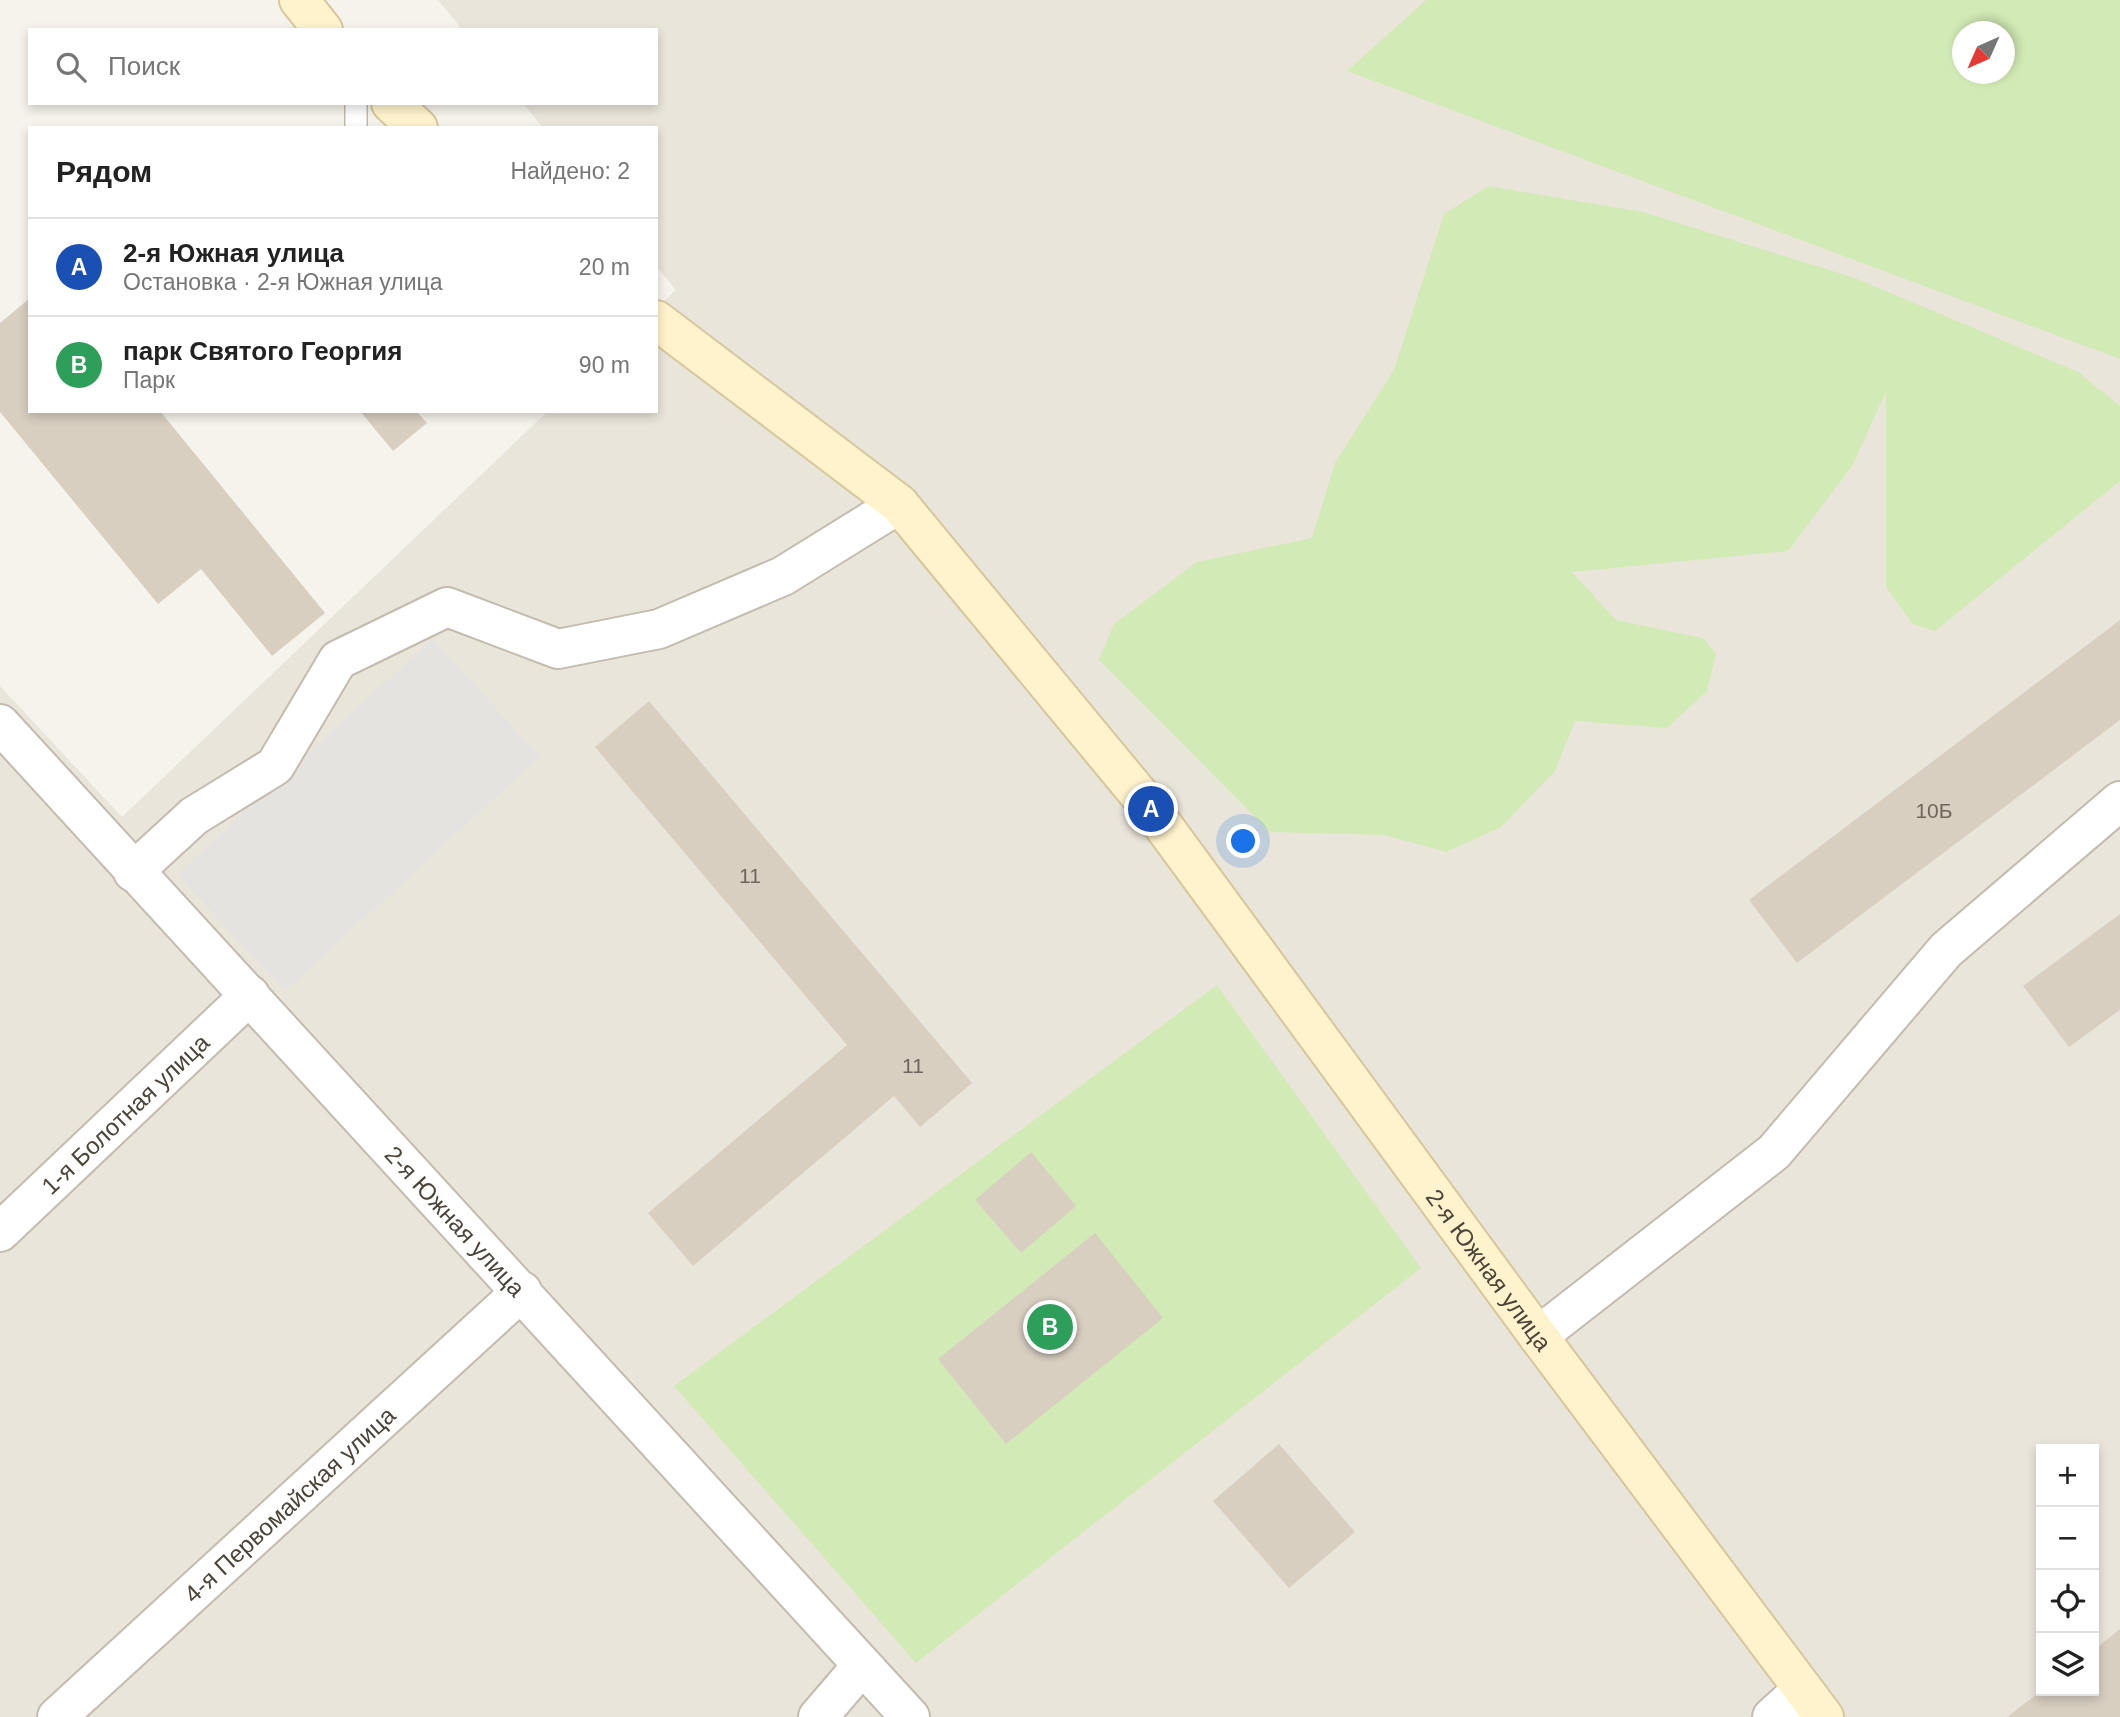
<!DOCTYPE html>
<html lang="ru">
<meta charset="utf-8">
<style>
body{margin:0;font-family:Arial,sans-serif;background:#f2f2f2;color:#222}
.controls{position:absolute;right:21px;bottom:21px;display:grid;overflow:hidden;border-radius:0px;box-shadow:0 4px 10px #0003}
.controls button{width:63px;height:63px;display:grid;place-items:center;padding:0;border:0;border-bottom:2px solid #e0e0e0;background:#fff;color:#222;font:35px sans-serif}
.compass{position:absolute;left:1952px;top:21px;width:63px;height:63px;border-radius:50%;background:#fff;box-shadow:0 4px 10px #0003;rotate:225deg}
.you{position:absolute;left:1244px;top:842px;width:24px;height:24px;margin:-18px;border:5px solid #fff;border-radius:50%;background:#1a73e8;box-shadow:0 0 0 10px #1a73e833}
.badge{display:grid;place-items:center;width:46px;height:46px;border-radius:50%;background:#2563eb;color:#fff;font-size:23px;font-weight:700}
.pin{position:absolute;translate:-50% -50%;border:4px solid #fff;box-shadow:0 2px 7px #0006}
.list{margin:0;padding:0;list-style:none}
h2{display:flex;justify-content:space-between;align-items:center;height:91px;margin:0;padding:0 28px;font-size:30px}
h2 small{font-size:23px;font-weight:400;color:#767676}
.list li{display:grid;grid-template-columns:46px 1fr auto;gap:21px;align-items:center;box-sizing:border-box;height:98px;padding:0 28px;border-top:2px solid #e0e0e0}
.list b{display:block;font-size:26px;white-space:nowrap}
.list p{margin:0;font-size:23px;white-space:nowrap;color:#767676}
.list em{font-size:23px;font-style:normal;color:#767676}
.icon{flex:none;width:38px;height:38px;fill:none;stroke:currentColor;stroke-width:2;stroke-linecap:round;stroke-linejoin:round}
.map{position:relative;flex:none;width:2120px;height:1717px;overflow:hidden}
.search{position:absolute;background:#fff;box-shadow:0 4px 10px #0003;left:28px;top:28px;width:630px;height:77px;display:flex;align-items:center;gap:18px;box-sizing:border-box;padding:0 24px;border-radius:0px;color:#767676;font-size:26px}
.panel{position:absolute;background:#fff;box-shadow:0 4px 10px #0003;left:28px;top:126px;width:630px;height:287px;border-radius:0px}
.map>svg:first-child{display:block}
.residential{fill:#eae5da;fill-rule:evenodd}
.green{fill:#d2eab5;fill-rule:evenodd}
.parking{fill:#e5e3e0}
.building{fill:#d8cfc1}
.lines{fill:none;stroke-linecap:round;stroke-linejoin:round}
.lane-casing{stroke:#c2bbae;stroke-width:24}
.street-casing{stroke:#c2bbae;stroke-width:42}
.secondary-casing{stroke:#d6c79b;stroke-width:42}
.lane{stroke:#fff;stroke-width:21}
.street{stroke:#fff;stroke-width:38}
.secondary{stroke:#fff3cd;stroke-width:38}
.labels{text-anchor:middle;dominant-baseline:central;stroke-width:5;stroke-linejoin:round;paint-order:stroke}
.number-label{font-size:21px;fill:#6e675b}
.street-label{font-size:24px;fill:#4b4439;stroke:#fff}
</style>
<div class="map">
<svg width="2120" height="1717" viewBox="0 0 2120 1717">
<rect width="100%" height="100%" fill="#f6f3ec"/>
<path class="residential" d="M438,0H2120V1717H0V686L122,817L548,411H656V308L676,290L656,266V128H543L523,103H656V30H463ZM1962,32H2004V74H1962ZM2041,1449H2094V1691H2041Z"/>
<g class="green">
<path d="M1426,0H2120V359L1347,71ZM1962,32H2004V74H1962Z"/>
<path d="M1488,186L1643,212L1855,278L2078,372L2120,406V481L1935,631L1913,624L1886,587V392L1852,466L1788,551L1572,572L1616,620L1703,638L1716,654L1707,691L1667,728L1575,721L1555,771L1501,827L1446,852L1385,835L1270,832L1099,660L1114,624L1197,562L1312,538L1335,463L1394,370L1444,214Z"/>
<path d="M1217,985L1421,1268L916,1663L674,1386Z"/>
</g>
<path class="parking" d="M432,639L540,756L285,991L177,874Z"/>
<g class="building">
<path d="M30,298V411H160L325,613L272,656L201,569L158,604L0,412V323Z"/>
<path d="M360,411H416L427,423L393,451Z"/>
<path d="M2120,620V720L1797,963L1749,900Z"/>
<path d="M649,701L972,1083L920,1127L894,1096L693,1266L648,1213L847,1045L595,747Z"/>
<path d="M2120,914V1010L2069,1047L2023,986Z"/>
<path d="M1031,1152L1076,1206L1021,1253L975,1200Z"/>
<path d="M1095,1233L1163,1318L1006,1444L938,1359Z"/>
<path d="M1279,1444L1355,1532L1289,1588L1213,1501Z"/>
<path d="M2120,1629V1717H2007L2041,1691H2094V1650Z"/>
</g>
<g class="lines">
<g class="lane-casing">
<path id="lane" d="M356,128V103"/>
</g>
<g class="street-casing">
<g id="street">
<path id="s1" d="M0,724L910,1717"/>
<path d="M133,872L194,816L275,766L338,660L447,607L558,649L659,629L783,576L899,504"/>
<path id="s2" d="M0,1232L250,995"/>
<path d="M1538,1336L1774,1152L1946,950L2120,801"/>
<path id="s3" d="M57,1717L522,1291"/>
<path d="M818,1717L854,1675L868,1671"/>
<path d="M1772,1717L1803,1689"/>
</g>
</g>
<g class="secondary-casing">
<g id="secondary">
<path d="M299,0L323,30"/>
<path d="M391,103L418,128"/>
<path id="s4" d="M656,320L899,504L1151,809L1538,1336L1824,1717"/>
</g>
</g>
<use href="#lane" class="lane"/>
<use href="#street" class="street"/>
<use href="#secondary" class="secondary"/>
</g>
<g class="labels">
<g class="number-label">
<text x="1934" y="810">10Б</text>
<text x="750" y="875">11</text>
<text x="913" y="1065">11</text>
</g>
<g class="street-label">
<text stroke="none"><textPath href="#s2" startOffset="172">1-я Болотная улица</textPath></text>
<text stroke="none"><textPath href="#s1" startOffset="674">2-я Южная улица</textPath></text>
<text stroke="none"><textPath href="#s4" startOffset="1272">2-я Южная улица</textPath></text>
<text stroke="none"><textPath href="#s3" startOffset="315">4-я Первомайская улица</textPath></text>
</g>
</g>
</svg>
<div class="controls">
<button>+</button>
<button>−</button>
<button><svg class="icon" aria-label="locate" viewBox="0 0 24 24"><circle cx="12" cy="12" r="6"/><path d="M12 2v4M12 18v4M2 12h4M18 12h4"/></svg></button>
<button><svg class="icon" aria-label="layers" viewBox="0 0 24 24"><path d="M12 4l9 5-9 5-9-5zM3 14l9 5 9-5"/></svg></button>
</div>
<svg class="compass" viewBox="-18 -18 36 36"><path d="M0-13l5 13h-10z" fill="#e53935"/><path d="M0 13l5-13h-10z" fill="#767676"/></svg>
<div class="you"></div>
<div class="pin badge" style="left:1151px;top:809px;background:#1a4fb4">A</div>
<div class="pin badge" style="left:1050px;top:1327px;background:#2e9e5b">B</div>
<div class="search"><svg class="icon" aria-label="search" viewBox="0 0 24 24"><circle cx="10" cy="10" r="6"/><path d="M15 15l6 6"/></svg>Поиск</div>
<section class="panel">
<h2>Рядом<small>Найдено: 2</small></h2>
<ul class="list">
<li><span class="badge" style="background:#1a4fb4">A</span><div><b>2-я Южная улица</b><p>Остановка · 2-я Южная улица</p></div><em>20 m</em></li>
<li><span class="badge" style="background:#2e9e5b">B</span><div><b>парк Святого Георгия</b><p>Парк</p></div><em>90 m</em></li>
</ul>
</section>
</div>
